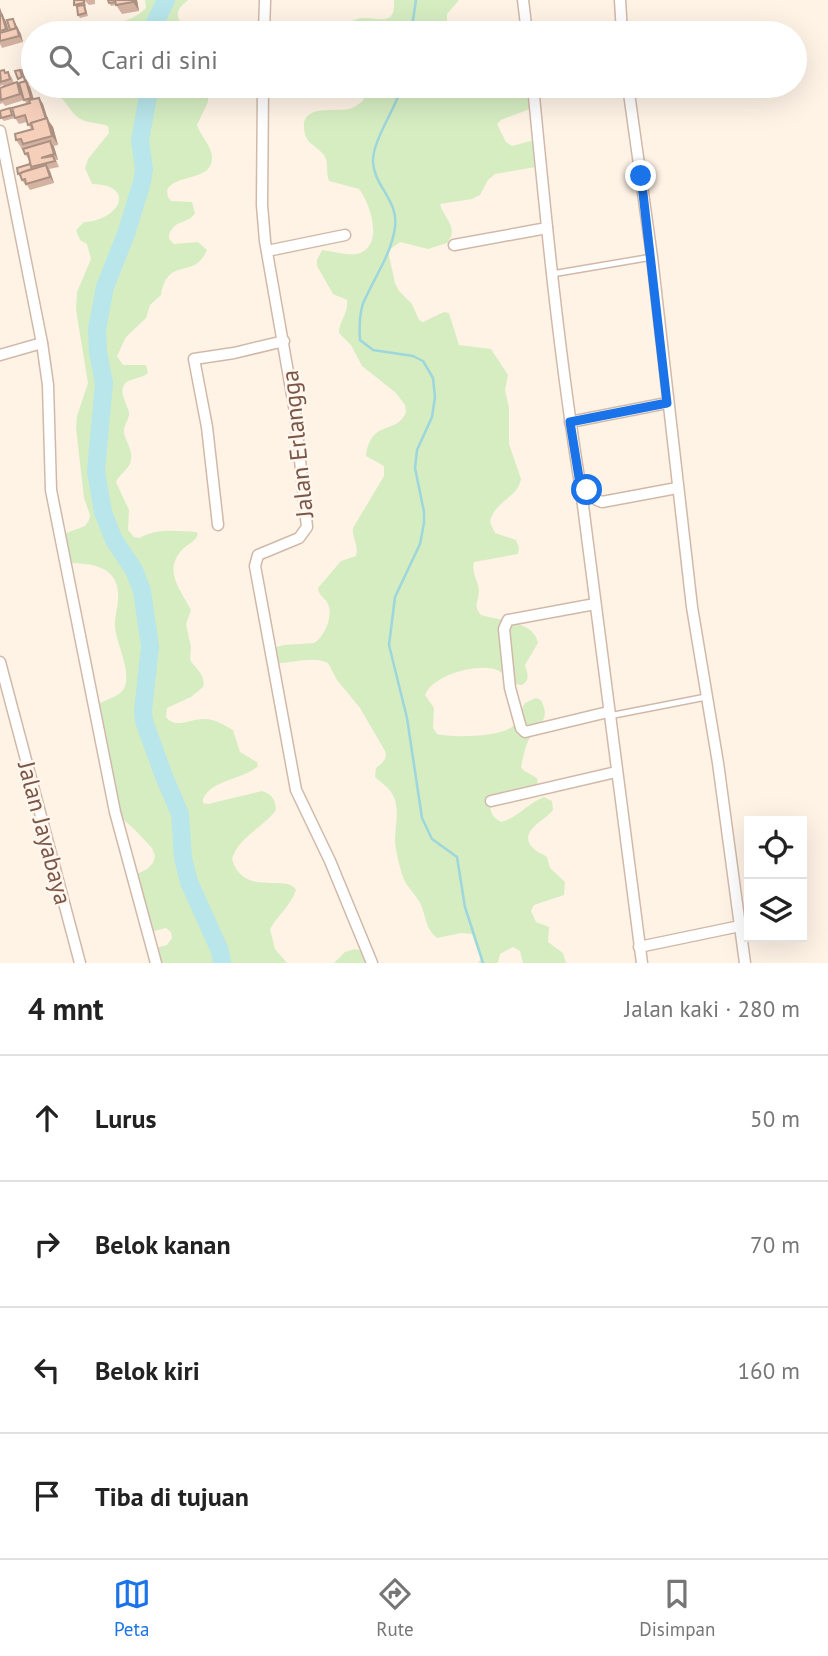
<!DOCTYPE html>
<html lang="id">
<meta charset="utf-8">
<style>
body{margin:0;font-family:"PT Sans",sans-serif;background:#f2f2f2;color:#222}
.controls{position:absolute;right:21px;bottom:21px;display:grid;overflow:hidden;border-radius:0px;box-shadow:0 7px 28px #0002}
.controls button{width:63px;height:63px;display:grid;place-items:center;padding:0;border:0;border-bottom:2px solid #e0e0e0;background:#fff;color:#222;font:35px sans-serif}
.stop{position:absolute;width:21px;height:21px;margin:-16px;border:5px solid #1a73e8;border-radius:50%;background:#fff}
.stop.end{background:#1a73e8;border-color:#fff;box-shadow:0 2px 7px #0008}
.list{margin:0;padding:0;list-style:none}
h2{display:flex;justify-content:space-between;align-items:center;height:91px;margin:0;padding:0 28px;font-size:30px}
h2 small{font-size:23px;font-weight:400;color:#767676}
.list li{display:grid;grid-template-columns:46px 1fr auto;gap:21px;align-items:center;box-sizing:border-box;height:126px;padding:0 28px;border-top:2px solid #e0e0e0}
.list b{display:block;font-size:26px;white-space:nowrap}
.list em{font-size:23px;font-style:normal;color:#767676}
.icon{flex:none;width:38px;height:38px;fill:none;stroke:currentColor;stroke-width:2;stroke-linecap:round;stroke-linejoin:round}
.map{position:relative;flex:none;width:828px;height:963px;overflow:hidden}
.search{position:absolute;background:#fff;box-shadow:0 7px 28px #0002;left:21px;right:21px;top:21px;height:77px;display:flex;align-items:center;gap:18px;box-sizing:border-box;padding:0 24px;border-radius:38px;color:#767676;font-size:26px}
.sheet{height:595px;background:#fff}
nav{display:flex;justify-content:space-around;align-items:center;box-sizing:border-box;height:98px;border-top:2px solid #e0e0e0;background:#fff;font-size:19px;color:#767676}
nav a{display:grid;justify-items:center;gap:4px}
nav .on{color:#1a73e8}
.map>svg:first-child{display:block}
.green{fill:#d6edc2}
.lines{fill:none;stroke-linecap:round;stroke-linejoin:round}
.stream{stroke:#9dd6dc;stroke-width:2.5}
.river{stroke:#b8e6ea;stroke-width:18}
.lane-casing{stroke:#d1b9aa;stroke-width:8}
.street-casing{stroke:#d1b9aa;stroke-width:13}
.lane{stroke:#fff;stroke-width:5}
.street{stroke:#fff;stroke-width:10}
.wall{fill:#d4b2a1}
.shaded-wall{fill:#ac9183}
.building{fill:#f6cfbb;stroke:#ac9183;stroke-width:2}
.route{stroke:#1a73e8;stroke-width:9}
.labels{text-anchor:middle;dominant-baseline:central;stroke-width:5;stroke-linejoin:round;paint-order:stroke}
.street-label{font-size:24px;fill:#7a5648;stroke:#fff7ed}
</style>
<div class="map">
<svg width="828" height="963" viewBox="0 0 828 963">
<rect width="100%" height="100%" fill="#fef3e5"/>
<g class="green">
<path d="M145,0H188C168,16 181,22 194,33H103C116,19 132,23 146,8Z"/>
<path d="M394,0H459L447,14V26L453,33H339C345,25 352,19 363,18C378,17 396,28 394,0Z"/>
<path d="M56,86H194L208,98V102L197,125C200,135 211,145 212,156C214,182 175,173 167,190L168,197L171,201L192,202L195,213C188,225 175,218 169,235V239L174,244L198,242L207,250C194,281 168,255 161,295L150,305L146,318L126,337L117,356L123,365H146L148,373C142,379 128,378 124,385C119,393 127,404 129,412C130,419 123,425 124,433C126,442 133,450 131,460C130,469 120,473 116,482L129,510L128,530L134,537L140,538C156,528 177,531 196,532L198,534C195,542 188,544 183,549C162,570 181,590 191,610L186,624L191,647L190,660C196,669 206,675 203,687L191,697L167,708L166,717C176,730 191,718 205,719C215,719 224,725 233,730L240,752L257,762L258,766C243,780 212,779 203,799V803L208,804L262,791C273,795 275,799 276,810C263,828 238,837 232,859C243,898 287,873 296,890C291,905 278,915 270,929L275,949L287,963H156L152,949L167,945L172,938L171,932L166,928L147,933L133,876L147,869L153,863L155,856L152,848L135,830L115,812L95,707C103,699 121,698 125,686C130,670 119,649 116,633C113,621 117,612 118,601C121,566 93,563 66,563L61,535L85,526L89,520L90,515L84,498L76,428L77,416L88,383L76,310L77,292L91,259L87,244L80,240L76,230L84,222C119,221 138,185 92,184L85,168L88,159L109,133L108,126C98,122 85,124 76,116C69,109 65,100 57,94Z"/>
<path d="M366,86H460L465,94L475,97L531,86L535,107L501,120L497,124L506,142L512,146L538,139L541,166L495,174L488,180L480,195L472,199L440,204C444,219 460,228 447,243L428,249L400,242L388,251L395,283L399,291L412,304L419,320L423,322L444,312L449,313L459,345L491,349L508,375L505,390L509,408V444L521,479C518,498 494,501 490,522L495,533L516,540L519,548L518,554L474,562C471,574 479,581 479,592C478,602 473,606 481,615C500,621 534,621 538,643L525,665C527,673 531,680 522,685C510,684 508,676 499,671C481,661 432,675 425,695L434,708L433,728L437,734C453,738 498,737 512,727C519,722 520,710 525,703L536,698L541,700C552,722 537,723 529,739C525,747 523,758 521,767L523,770L537,778L538,789L491,799C490,810 490,816 501,822C519,817 528,803 544,797L552,801L553,810C546,820 518,831 532,847C535,851 543,854 547,857L550,868L565,882L564,895L534,905L531,911L536,922L549,927L548,942L563,953L566,963H523L520,951L513,947L500,954L498,963H478L481,959L472,934L461,933L437,938C426,930 426,917 421,905C416,894 407,888 403,877C400,869 395,849 395,840C395,825 401,807 391,792C387,786 380,782 375,777L376,768C383,762 388,759 385,751L360,708L337,680L328,663C311,655 290,665 271,663L269,649L284,645L314,643C324,637 332,619 329,607C327,598 318,596 318,588L341,561L356,556C359,544 352,539 353,528L384,476V466L366,456C371,418 396,436 406,412L405,405L396,393L362,366L351,345L339,333C339,321 349,312 347,300L333,294L317,266V260L322,250C333,251 350,257 360,253C384,244 370,203 359,189L329,181C326,173 328,166 326,159C322,148 308,146 305,134C297,103 333,112 349,109C355,108 358,104 363,101Z"/>
<path d="M355,949L367,952L372,963H334L345,952Z"/>
</g>
<g class="lines">
<g class="stream">
<path d="M411,33L416,0"/>
<path d="M402,86C396,108 372,141 373,162C374,186 399,201 395,227C392,252 376,275 366,297C359,309 359,326 360,340L373,350L413,356L423,361L433,378L435,397L432,417L417,450L415,468L424,512V523L420,544L395,597L389,645L407,718L422,818L432,839L457,857L465,907L483,963"/>
</g>
<g class="river">
<path d="M150,33L166,0"/>
<path d="M150,86L140,140L144,169L142,182L126,234L105,287L97,329L98,352L104,383L96,471L103,512L114,540L134,570L142,591L150,646L143,711L144,721L163,774L180,814L183,858L189,882L220,951L222,963"/>
</g>
<g class="lane-casing">
<g id="lane">
<path d="M552,274L652,257"/>
<path d="M609,716L706,697"/>
</g>
</g>
<g class="street-casing">
<g id="street">
<path d="M523,0L527,33"/>
<path d="M620,0L622,33"/>
<path d="M264,33L265,0"/>
<path d="M263,86L262,205L265,241L295,412L307,527L299,538L258,555L255,566L296,790L330,861L372,963"/>
<path d="M533,86C546,221 559,356 581,490L642,963"/>
<path d="M628,86L652,257L692,607L718,763L745,963"/>
<path d="M0,131L42,343L0,355"/>
<path d="M454,245L547,228"/>
<path d="M267,251L345,235"/>
<path d="M42,343L48,385L51,490L115,812L156,963"/>
<path d="M570,422L667,403"/>
<path d="M581,490L591,491L597,500L602,502L677,488"/>
<path d="M218,525L207,427L194,359L234,353L284,341"/>
<path d="M595,604L508,620L504,629L510,688L521,728L525,732L608,712"/>
<path d="M0,662L80,963"/>
<path d="M491,801L616,772"/>
<path d="M639,947L740,926"/>
</g>
</g>
<use href="#lane" class="lane"/>
<use href="#street" class="street"/>
</g>
<g class="wall">
<path d="M74,0H95V4L89,5L85,1L86,6H85L88,16L80,18L78,15L77,8L74,5Z"/>
<path d="M108,0H137L139,11L122,14L116,5L111,6Z"/>
<path d="M0,8L9,30L15,22L23,42L2,48L0,44Z"/>
<path d="M27,68L29,71L32,82L28,84L30,87L34,99L39,98L43,104L48,120L53,127L58,145L54,146L58,160H56L59,167L49,169L54,183L30,190L27,185L26,186L18,174L30,164L29,160L25,154L26,148L22,149L16,140L31,129L27,122L19,124L15,118L27,104L24,100L5,106L3,103L0,104V88L4,87L3,85L0,86V71L6,72H8L12,78L14,83L17,82L21,88L25,81Z"/>
<path d="M10,108L15,118L4,121L1,118Z"/>
</g>
<g class="shaded-wall">
<path d="M133,0H137L139,11L133,2Z"/>
<path d="M0,8L2,15L6,21L10,35L6,29L3,18L0,14Z"/>
<path d="M13,19L21,34L23,42L19,36Z"/>
<path d="M26,81L30,87L35,104L31,98Z"/>
<path d="M17,82L21,88L24,100L20,94Z"/>
<path d="M39,98L43,104L48,120L53,127L58,145L52,136Z"/>
<path d="M50,141L54,147L58,160L54,154Z"/>
<path d="M46,165L50,171L54,183L50,177Z"/>
</g>
<g class="building">
<path d="M74,0H84V3L74,5Z"/>
<path d="M108,0H115L116,2L109,3Z"/>
<path d="M115,0H133V2L116,5Z"/>
<path d="M84,5L86,13L78,15L77,6Z"/>
<path d="M2,15L6,29L0,31V16Z"/>
<path d="M13,19L16,28L10,30L7,20Z"/>
<path d="M17,28L19,36L0,41V33Z"/>
<path d="M33,67V79H32L29,68Z"/>
<path d="M27,68L30,79L25,81L22,70Z"/>
<path d="M4,70L5,73L8,72L10,79L1,82L0,71Z"/>
<path d="M20,70L22,77L18,79L15,71Z"/>
<path d="M26,81L31,98L24,100L19,83Z"/>
<path d="M17,82L20,94L1,100L0,88Z"/>
<path d="M39,98L46,119L31,123V124L28,125L25,115L15,118L12,108L30,103L29,100Z"/>
<path d="M10,108L12,115L1,118L0,111Z"/>
<path d="M47,118L52,136L23,144L21,139L16,140L15,134L33,129L31,123Z"/>
<path d="M50,141L54,154L41,158L53,156L55,161L31,167L28,153L25,154L23,149Z"/>
<path d="M30,164L32,169L18,174L17,168Z"/>
<path d="M46,165L50,177L26,184L25,179L22,180L20,174L23,172Z"/>
</g>
<g class="lines">
<path class="route" d="M587,490H581L570,422L667,403L641,176"/>
</g>
<g class="labels">
<g class="street-label">
<text transform="translate(297 444) rotate(-96)">Jalan Erlangga</text>
<text transform="translate(45 833) rotate(75)">Jalan Jayabaya</text>
</g>
</g>
</svg>
<div class="controls">
<button><svg class="icon" aria-label="locate" viewBox="0 0 24 24"><circle cx="12" cy="12" r="6"/><path d="M12 2v4M12 18v4M2 12h4M18 12h4"/></svg></button>
<button><svg class="icon" aria-label="layers" viewBox="0 0 24 24"><path d="M12 4l9 5-9 5-9-5zM3 14l9 5 9-5"/></svg></button>
</div>
<div class="stop" style="left:587px;top:490px"></div>
<div class="stop end" style="left:641px;top:176px"></div>
<div class="search"><svg class="icon" aria-label="search" viewBox="0 0 24 24"><circle cx="10" cy="10" r="6"/><path d="M15 15l6 6"/></svg>Cari di sini</div>
</div>
<section class="sheet">
<h2>4 mnt<small>Jalan kaki · 280 m</small></h2>
<ul class="list">
<li><svg class="icon" aria-label="ahead" viewBox="0 0 24 24"><path d="M12 20V5M6 11l6-6 6 6"/></svg><div><b>Lurus</b></div><em>50 m</em></li>
<li><svg class="icon" aria-label="right" viewBox="0 0 24 24"><path d="M7 20v-9h11M14 6l5 5-5 5"/></svg><div><b>Belok kanan</b></div><em>70 m</em></li>
<li><svg class="icon" aria-label="left" viewBox="0 0 24 24"><path d="M17 20v-9H6M10 6l-5 5 5 5"/></svg><div><b>Belok kiri</b></div><em>160 m</em></li>
<li><svg class="icon" aria-label="arrive" viewBox="0 0 24 24"><path d="M6 21V4h12l-3 4 3 4H6"/></svg><div><b>Tiba di tujuan</b></div></li>
</ul>
</section>
<nav>
<a class="on"><svg class="icon" aria-label="map" viewBox="0 0 24 24"><path d="M3 6l6-2 6 2 6-2v14l-6 2-6-2-6 2zM9 4v14M15 6v14"/></svg>Peta</a>
<a><svg class="icon" aria-label="directions" viewBox="0 0 24 24"><path d="M12 3l9 9-9 9-9-9zM9 14v-3h6M13 9l2 2-2 2"/></svg>Rute</a>
<a><svg class="icon" aria-label="saved" viewBox="0 0 24 24"><path d="M7 4h10v16l-5-4-5 4z"/></svg>Disimpan</a>
</nav>
